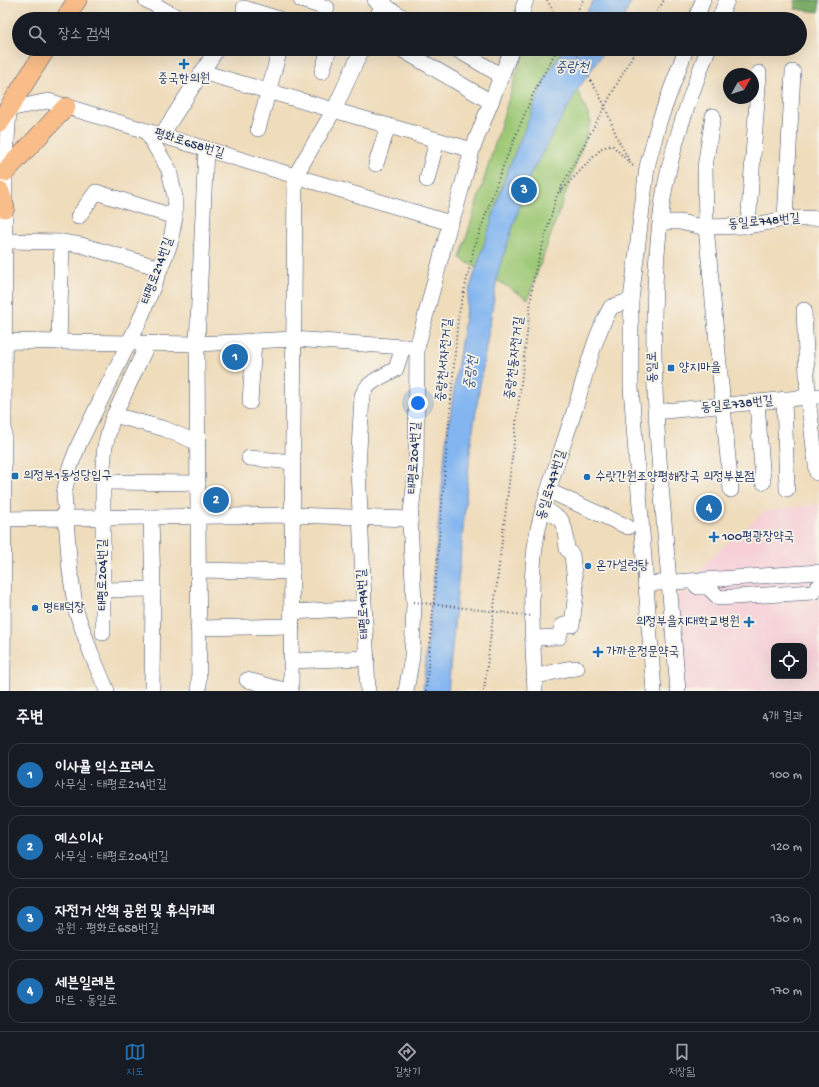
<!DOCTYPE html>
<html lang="ko">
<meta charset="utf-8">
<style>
body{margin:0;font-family:"Gochi Hand","Poor Story",sans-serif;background:#20242c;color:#f1f3f6}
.controls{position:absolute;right:12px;bottom:12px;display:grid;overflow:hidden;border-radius:8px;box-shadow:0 4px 16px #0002}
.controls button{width:36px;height:36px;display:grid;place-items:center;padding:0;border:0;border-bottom:1px solid #363941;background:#171b24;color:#f1f3f6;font:20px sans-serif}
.compass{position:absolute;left:723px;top:68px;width:36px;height:36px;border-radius:50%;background:#171b24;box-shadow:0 4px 16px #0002;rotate:51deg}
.you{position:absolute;left:418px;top:403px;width:14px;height:14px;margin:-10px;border:3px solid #fff;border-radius:50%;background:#1a73e8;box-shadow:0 0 0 6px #1a73e833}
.badge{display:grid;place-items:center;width:26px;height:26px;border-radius:50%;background:#1f6fb2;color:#fff;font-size:13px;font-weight:700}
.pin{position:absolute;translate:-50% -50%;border:2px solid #fff;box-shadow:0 1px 4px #0006}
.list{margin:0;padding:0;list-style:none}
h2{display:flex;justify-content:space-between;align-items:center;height:52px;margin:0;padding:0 16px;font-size:17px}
h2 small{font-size:13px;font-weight:400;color:#9ea1a6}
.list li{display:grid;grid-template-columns:26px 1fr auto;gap:12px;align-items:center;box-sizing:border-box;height:64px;margin:0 8px 8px;padding:0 8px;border:1px solid #363941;border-radius:12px}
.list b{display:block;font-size:15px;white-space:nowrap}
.list p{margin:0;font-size:13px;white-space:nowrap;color:#9ea1a6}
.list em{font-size:13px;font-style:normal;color:#9ea1a6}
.icon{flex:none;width:22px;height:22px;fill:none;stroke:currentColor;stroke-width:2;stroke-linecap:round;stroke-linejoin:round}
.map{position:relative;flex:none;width:819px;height:691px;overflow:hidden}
.search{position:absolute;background:#171b24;box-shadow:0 4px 16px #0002;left:12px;right:12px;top:12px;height:44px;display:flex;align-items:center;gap:10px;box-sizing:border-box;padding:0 14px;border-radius:22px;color:#9ea1a6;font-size:15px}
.sheet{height:340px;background:#171b24}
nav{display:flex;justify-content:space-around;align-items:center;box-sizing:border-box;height:56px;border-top:1px solid #363941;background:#171b24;font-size:11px;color:#9ea1a6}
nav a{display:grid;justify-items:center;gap:2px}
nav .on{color:#1f6fb2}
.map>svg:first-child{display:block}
.built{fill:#f6cfd7;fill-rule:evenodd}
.green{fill:#9cc875;stroke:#5c7c6a}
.forest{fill:#7dac66;stroke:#4c6e62}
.water{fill:#83b6f0;stroke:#4f72a7}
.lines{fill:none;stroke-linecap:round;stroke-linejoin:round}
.minor-casing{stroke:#3b496c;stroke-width:16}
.major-casing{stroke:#3b496c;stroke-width:20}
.path{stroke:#3b496c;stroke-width:2;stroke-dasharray:1 3;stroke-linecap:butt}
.minor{stroke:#fff;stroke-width:15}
.major{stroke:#f8bd88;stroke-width:19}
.path-bridge{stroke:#3b496c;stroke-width:2;stroke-dasharray:1 3;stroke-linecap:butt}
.poi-dot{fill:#1f6fb2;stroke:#f7f3e8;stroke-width:1.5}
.labels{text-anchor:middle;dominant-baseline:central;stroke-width:3.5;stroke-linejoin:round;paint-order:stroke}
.poi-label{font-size:13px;fill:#1b2f5e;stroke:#f7f3e8;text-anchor:start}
.street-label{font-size:13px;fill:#1b2f5e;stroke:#f7f3e8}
.water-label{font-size:14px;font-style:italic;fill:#355182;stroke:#f7f3e8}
</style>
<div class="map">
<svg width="819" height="691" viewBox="0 0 819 691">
<rect width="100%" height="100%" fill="#f7f3e8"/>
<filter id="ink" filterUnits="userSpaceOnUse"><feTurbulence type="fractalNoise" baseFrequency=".025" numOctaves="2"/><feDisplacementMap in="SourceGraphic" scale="8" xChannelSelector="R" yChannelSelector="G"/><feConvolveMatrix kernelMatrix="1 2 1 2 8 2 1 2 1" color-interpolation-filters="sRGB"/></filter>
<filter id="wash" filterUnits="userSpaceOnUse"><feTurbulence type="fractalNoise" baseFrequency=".012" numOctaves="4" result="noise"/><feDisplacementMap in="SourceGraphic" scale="16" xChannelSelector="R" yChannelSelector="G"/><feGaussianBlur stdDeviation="0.9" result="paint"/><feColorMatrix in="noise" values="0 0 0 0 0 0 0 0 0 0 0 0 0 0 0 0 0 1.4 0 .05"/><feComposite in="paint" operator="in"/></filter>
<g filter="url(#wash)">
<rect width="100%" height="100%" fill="#efdcbb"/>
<path class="built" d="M819,504V691H683L677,597L711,557L765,511ZM774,646H804V676H774Z"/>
<path class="green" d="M524,49H560L591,122L528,299L460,258Z"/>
<path class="forest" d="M795,0H819V12L795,9Z"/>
<g class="water">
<path d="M594,0H632L623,19H582Z"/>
<path d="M563,49H606L578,89L530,175L498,272L471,442L448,691H423L446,442L469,291L507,172L546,77Z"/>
</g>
</g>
<g filter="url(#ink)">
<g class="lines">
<g class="minor-casing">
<g id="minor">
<path d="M146,0L181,19"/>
<path d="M301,0L327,8"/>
<path d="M375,0L406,19"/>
<path d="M244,8L279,19"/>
<path d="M376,19L385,0"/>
<path d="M523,19V8L526,0"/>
<path d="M696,19L703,0"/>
<path d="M719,19L727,0"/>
<path d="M401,49L491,102"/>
<path d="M456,49L502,76"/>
<path d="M202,72L472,150"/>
<path d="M322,72L329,49"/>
<path d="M9,109L48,101L450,223"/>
<path d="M713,116L705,167L706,227L731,490"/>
<path d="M258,129L280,49"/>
<path d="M161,136L217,49"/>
<path d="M376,164L388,126"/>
<path d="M295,176L334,110L362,49"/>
<path d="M427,180L437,140"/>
<path d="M78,217L96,192L175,217"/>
<path d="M785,219L793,72"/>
<path d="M661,222H680L702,227L748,226L785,219L819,218"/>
<path d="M748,226L759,73"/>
<path d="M5,241L62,242L81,245L160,268"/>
<path d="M804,310L808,397L817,473"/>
<path d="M0,341L197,344L294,339L417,348"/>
<path d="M59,342L62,242"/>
<path d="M784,399L787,489"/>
<path d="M250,402L254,341"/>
<path d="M757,403L763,482"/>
<path d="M655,412L819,396"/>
<path d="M114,415L165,429L198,443"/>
<path d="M249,458L293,462"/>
<path d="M103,482L198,483"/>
<path d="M549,491L628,527"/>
<path d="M151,517L153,589L152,691"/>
<path d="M0,519L292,515L410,519L416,472L417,348L450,223L455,212L472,150L512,49"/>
<path d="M198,570L292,572"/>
<path d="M693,582L698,587H708L719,598L813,592L819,586"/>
<path d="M645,584L819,572"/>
<path d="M103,590L153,589"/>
<path d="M292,612L364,608"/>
<path d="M198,628L292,626"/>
<path d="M103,633V467L105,446L112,420L148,343"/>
<path d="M534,638L559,637L562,626L567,624L572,625L576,592L572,555L567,549L565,530L561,520L544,508"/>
<path d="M291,661L367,658"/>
<path d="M534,677L566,669L577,668"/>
<path d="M247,680C262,683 275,689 291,691"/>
<path d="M3,691L5,172L9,109"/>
<path d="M107,691L91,653L76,611L70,571L64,493L70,467L79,444L139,322L170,244L175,217V197L169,170L146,131"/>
<path d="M199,691L197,344L206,149"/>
<path d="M291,691L295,176"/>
<path d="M368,691L358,468L362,396C366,382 384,376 396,369L403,347"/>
<path d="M406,691L412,657L414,604L410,519"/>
<path d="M535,691C533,639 528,586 537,534C545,493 561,453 574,412C585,377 593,339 611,307L631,300"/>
<path d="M654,691L631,387V300L647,167L659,122L686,49"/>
<path d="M678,691C673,630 668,569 663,509C654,404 648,303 663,199C671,147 690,98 708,49"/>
</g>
</g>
<g class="major-casing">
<g id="major">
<path d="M65,19L77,0"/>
<path d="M0,122L46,49"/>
<path d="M5,172L66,107"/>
<path d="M0,192L5,208"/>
</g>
</g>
<g class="path">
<path d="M547,0L558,19"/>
<path d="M573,19L583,0"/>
<path d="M653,19L664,0"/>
<path d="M560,192L602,148L612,145L633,166"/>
<path d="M426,691L458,318L474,248L502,169L533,94L557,49"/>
<path d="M484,691L534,275L557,195L636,49"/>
</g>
<use href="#minor" class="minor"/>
<use href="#major" class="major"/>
<g class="path-bridge">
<path d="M573,49L604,104L618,140L631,163"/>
<path d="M414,602L532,616"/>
</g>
</g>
</g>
<g class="poi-dot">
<path d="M182 58h4v4h4v4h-4v4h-4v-4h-4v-4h4z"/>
<rect x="667" y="364" width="8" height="8" rx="2"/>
<rect x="11" y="472" width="8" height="8" rx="2"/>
<circle cx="587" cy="477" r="4"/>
<path d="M712 531h4v4h4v4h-4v4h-4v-4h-4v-4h4z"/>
<circle cx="588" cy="566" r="4"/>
<circle cx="35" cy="608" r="4"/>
<path d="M747 616h4v4h4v4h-4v4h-4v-4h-4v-4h4z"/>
<path d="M596 646h4v4h4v4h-4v4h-4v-4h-4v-4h4z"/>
</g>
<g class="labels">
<g class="poi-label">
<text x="184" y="79" text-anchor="middle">중국한의원</text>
<text x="679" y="368">양지마을</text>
<text x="23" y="476">의정부1동성당입구</text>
<text x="595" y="477">수랏간원조양평해장국 의정부본점</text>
<text x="722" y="537">100평광장약국</text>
<text x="596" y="566">온가설렁탕</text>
<text x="43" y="608">명태덕장</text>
<text x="740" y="622" text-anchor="end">의정부을지대학교병원</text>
<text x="606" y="652">가까운정문약국</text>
</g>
<g class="street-label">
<text transform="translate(189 144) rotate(17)">평화로658번길</text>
<text transform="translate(764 222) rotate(-5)">동일로748번길</text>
<text transform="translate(158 271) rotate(-70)">태평로214번길</text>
<text transform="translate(515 358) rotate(-83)">중랑천동자전거길</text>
<text transform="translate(445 360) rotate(-85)">중랑천서자전거길</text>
<text transform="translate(653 367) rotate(-91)">동일로</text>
<text transform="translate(737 405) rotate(-6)">동일로738번길</text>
<text transform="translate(415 458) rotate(-87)">태평로204번길</text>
<text transform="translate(552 485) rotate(-73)">동일로747번길</text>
<text transform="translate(103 575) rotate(-90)">태평로204번길</text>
<text transform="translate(364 604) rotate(-93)">태평로194번길</text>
</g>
<g class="water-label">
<text x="572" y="68">중랑천</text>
<text transform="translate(472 373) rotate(-83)">중랑천</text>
</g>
</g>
</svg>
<div class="controls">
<button><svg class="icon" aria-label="locate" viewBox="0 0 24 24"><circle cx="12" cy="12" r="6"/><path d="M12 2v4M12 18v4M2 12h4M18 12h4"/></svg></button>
</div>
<svg class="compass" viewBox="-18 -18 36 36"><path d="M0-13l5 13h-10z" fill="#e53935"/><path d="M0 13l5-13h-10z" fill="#9ea1a6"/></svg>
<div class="you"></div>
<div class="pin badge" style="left:235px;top:357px">1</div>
<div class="pin badge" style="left:216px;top:500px">2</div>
<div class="pin badge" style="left:524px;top:190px">3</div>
<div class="pin badge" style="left:709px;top:508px">4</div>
<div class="search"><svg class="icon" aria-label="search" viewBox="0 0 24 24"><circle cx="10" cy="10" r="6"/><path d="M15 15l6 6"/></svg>장소 검색</div>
</div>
<section class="sheet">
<h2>주변<small>4개 결과</small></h2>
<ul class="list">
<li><span class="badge">1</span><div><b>이사콜 익스프레스</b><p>사무실 · 태평로214번길</p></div><em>100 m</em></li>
<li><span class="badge">2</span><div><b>예스이사</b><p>사무실 · 태평로204번길</p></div><em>120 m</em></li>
<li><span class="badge">3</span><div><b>자전거 산책 공원 및 휴식카페</b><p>공원 · 평화로658번길</p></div><em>130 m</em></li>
<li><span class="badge">4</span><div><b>세븐일레븐</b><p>마트 · 동일로</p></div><em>170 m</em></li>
</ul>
</section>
<nav>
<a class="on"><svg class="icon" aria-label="map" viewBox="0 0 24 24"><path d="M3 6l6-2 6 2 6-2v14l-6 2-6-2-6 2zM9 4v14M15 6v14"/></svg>지도</a>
<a><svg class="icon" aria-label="directions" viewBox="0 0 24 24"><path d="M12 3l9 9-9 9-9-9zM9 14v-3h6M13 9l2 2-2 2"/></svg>길찾기</a>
<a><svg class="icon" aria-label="saved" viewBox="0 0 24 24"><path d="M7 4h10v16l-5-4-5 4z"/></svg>저장됨</a>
</nav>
